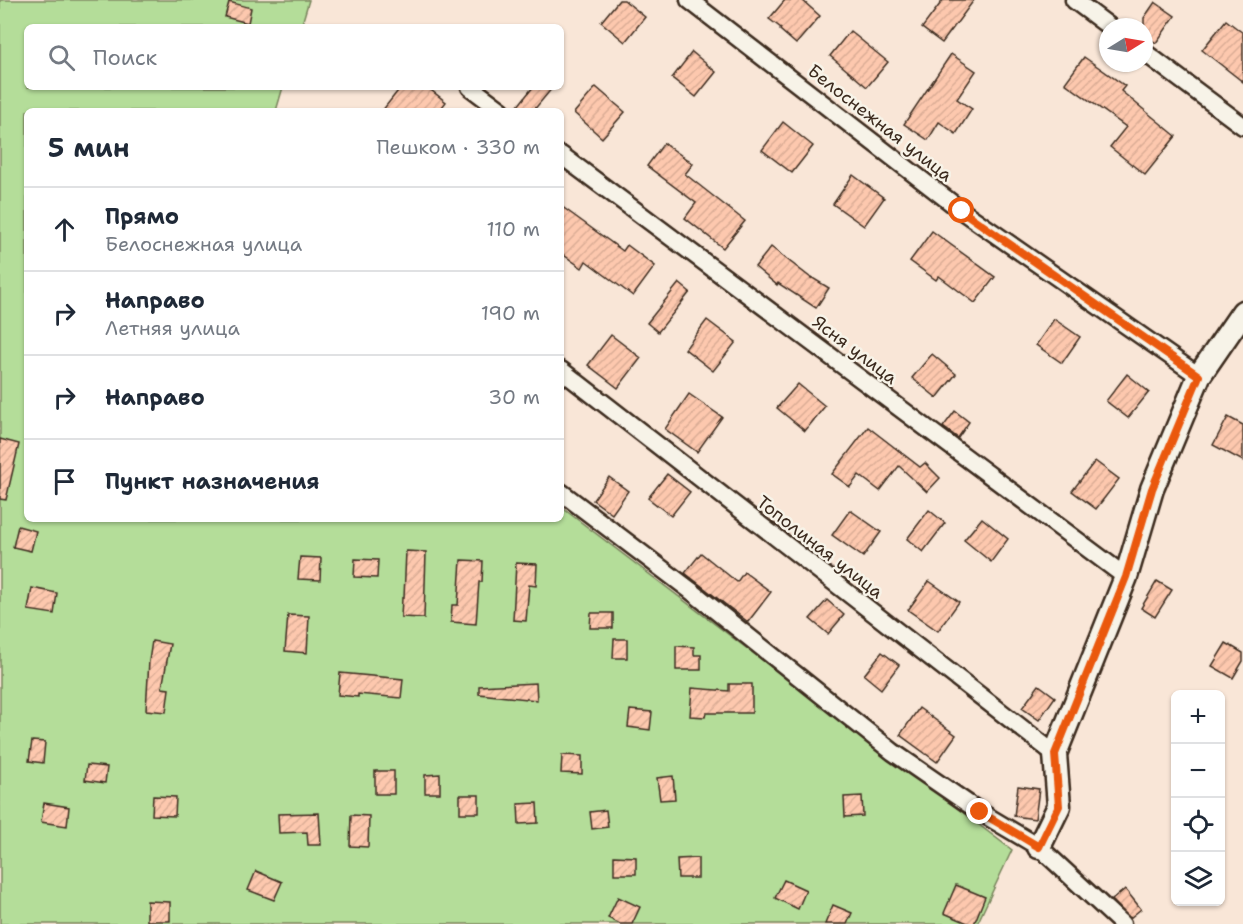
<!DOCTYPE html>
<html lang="ru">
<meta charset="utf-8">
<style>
body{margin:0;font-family:"Shantell Sans",sans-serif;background:#f6f6f7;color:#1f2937}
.controls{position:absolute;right:18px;bottom:18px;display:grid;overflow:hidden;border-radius:9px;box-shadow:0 2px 4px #0004}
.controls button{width:54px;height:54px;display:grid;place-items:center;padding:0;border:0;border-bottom:2px solid #e0e1e3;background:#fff;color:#1f2937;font:30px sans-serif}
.compass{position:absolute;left:1099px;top:18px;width:54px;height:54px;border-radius:50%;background:#fff;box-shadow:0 2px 4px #0004;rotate:79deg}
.stop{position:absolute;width:18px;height:18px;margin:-14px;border:4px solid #ea580c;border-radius:50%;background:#fff}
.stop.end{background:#ea580c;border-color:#fff;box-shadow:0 2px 6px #0008}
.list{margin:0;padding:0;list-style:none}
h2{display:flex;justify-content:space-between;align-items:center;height:78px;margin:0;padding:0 24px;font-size:26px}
h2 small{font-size:20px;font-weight:400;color:#747a83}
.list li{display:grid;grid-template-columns:39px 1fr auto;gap:18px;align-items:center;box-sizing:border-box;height:84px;padding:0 24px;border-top:2px solid #e0e1e3}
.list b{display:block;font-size:22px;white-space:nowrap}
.list p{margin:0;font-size:20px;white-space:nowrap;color:#747a83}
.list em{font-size:20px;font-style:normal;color:#747a83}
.icon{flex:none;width:33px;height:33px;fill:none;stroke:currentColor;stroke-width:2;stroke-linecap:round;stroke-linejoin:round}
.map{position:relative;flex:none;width:1243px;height:924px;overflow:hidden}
.search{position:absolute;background:#fff;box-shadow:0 2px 4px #0004;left:24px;top:24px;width:540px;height:66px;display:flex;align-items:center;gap:15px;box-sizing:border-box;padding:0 21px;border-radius:9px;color:#747a83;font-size:22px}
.panel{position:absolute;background:#fff;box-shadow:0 2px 4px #0004;left:24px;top:108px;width:540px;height:414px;border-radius:9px}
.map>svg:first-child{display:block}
.green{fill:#b4dd99;stroke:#78845c;stroke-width:1.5}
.building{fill:url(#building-hatch);stroke:#3b2a1e;stroke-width:1.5}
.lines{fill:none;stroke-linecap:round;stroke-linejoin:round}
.street-casing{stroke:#3b2a1e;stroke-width:21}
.secondary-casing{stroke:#3b2a1e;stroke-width:27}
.street{stroke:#f7f3e8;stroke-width:16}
.secondary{stroke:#f7f3e8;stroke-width:22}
.route{stroke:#ea580c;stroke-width:8}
.labels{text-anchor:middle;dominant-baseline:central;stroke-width:5;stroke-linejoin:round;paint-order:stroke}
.street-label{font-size:18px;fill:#3b2a1e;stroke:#f7f3e8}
</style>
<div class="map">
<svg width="1243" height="924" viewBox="0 0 1243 924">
<defs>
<pattern id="building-hatch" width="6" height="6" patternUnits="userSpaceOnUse" patternTransform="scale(1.5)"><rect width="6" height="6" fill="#fdc8ae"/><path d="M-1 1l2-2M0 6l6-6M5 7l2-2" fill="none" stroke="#daac95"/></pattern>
</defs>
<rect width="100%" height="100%" fill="#f9e6d7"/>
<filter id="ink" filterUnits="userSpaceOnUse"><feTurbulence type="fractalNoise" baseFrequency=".0167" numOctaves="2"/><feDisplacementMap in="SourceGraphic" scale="12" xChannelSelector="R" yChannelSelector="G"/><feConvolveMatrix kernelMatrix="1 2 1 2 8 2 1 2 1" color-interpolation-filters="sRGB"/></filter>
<g filter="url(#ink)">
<path class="green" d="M0,0H309L301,27H27V87H283L276,111H27V519H561V507L1012,850L977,924H0Z"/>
<g class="building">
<path d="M619,0H624L645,17L625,42L601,22Z"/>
<path d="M785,0H802L820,16L796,44L780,30L781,28L769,19Z"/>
<path d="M943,0H974L942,43L922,28Z"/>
<path d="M229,2L251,8L248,23L225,17Z"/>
<path d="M1155,2L1175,16L1156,43L1144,34V18Z"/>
<path d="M1226,20L1243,33V82L1202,50Z"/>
<path d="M850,31L888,62L867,87L830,56Z"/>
<path d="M692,52L716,72L696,97L672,78Z"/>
<path d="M951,54L976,71L957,99L972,109L956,134L939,122L928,140L904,124Z"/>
<path d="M1084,57L1125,86L1121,91L1176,136L1145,175L1110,147L1126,127L1065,83Z"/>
<path d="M401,87H427L446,102L439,111H382Z"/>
<path d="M533,87H553L533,111H514Z"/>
<path d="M596,87L625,112L602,138L574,113Z"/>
<path d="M783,122L813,146L792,173L762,150Z"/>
<path d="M664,143L693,164L685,174L745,221L723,248L685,218L696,203L647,166Z"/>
<path d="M853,175L884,198L864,226L833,204Z"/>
<path d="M561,206L623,251L627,245L655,266L633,296L586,261L582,268L561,253Z"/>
<path d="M932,231L995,277L975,303L939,276L936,280L910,261Z"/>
<path d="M771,247L811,278V277L829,288L816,308L778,283L777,285L755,267Z"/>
<path d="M679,283L690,292L658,332L647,323Z"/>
<path d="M1054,319L1080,337L1062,363L1036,345Z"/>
<path d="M707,320L736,342L713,371L685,349Z"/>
<path d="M611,335L641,358L618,388L588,365Z"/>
<path d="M932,354L956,374L937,398L912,378Z"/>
<path d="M1127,374L1149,392L1128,418L1106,401Z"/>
<path d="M798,384L825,406L805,431L777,408Z"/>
<path d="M689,394L722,417L697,452L665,429Z"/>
<path d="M955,411L969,422L958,438L943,427Z"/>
<path d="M1228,417L1243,425V461L1213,445Z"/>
<path d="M868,427L920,467L925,463L940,478L927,492L899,466L880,491L859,475L850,487L832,474Z"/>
<path d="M0,439L19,444L6,500L0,499Z"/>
<path d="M1095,461L1119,479L1096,509L1072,491Z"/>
<path d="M667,474L690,492L671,516L648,498Z"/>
<path d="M609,477L628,491L612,514L593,500Z"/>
<path d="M850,510L881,532L863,557L832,535Z"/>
<path d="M929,510L945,523L923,552L907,539Z"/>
<path d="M982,518L1008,539L991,562L964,540Z"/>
<path d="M18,526L36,531L31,551L13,547Z"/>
<path d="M406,551L426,552L424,618L401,617L402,598H404Z"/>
<path d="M701,553L737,582L744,572L771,592L748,622L685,573Z"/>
<path d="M300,557L321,558L320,580L298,579Z"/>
<path d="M355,559L378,560L377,578L354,577Z"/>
<path d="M461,560L483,561L482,582H479L476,624L451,622L452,605H458Z"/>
<path d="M516,563L537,564L536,586L529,585L526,621L513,620Z"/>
<path d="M929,581L959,602L938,631L908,610Z"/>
<path d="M1157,581L1172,590L1155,617L1141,608Z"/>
<path d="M32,588L57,593L54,614L28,610Z"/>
<path d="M827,600L844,615L828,634L810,619Z"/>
<path d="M591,613H613V628H590Z"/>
<path d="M288,615L309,616L307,653L285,651Z"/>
<path d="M614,639H627V658H613Z"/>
<path d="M152,641L170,644L162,688L169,689L166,712L146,710L149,661Z"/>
<path d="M1226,643L1243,653V661L1233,678L1212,666Z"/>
<path d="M676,646L694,647V655H701V670H676Z"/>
<path d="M882,652L899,665L881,689L864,675Z"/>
<path d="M340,673L403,679L401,698L358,694V697L338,695Z"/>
<path d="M536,683L537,700L479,694V686Z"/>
<path d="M729,684H752V713H706L705,717L690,716L692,688L729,691Z"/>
<path d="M1039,685L1055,697L1039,720L1022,708Z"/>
<path d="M919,708L956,735L937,762L900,735Z"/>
<path d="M630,710L652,712L650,730L628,727Z"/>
<path d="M32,741L45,742L43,763L29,761Z"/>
<path d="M562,755L582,756V774L561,773Z"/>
<path d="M87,765L107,767L105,783L85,780Z"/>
<rect x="375" y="771" width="19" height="23"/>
<path d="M440,774V793H425V775Z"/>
<path d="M673,776L675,799L660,800L657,778Z"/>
<path d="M1018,786L1039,789L1035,819L1014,816Z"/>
<rect x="460" y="795" width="19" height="18"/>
<path d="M153,796L176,797L175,816L152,815Z"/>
<path d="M862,796L863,816L845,817L844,797Z"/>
<path d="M44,803L69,807L67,826L41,822Z"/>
<path d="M537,803L538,823L519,824L518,804Z"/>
<path d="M606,810L608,827L592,829L590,812Z"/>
<path d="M319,813L321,845H308L307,832L279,833L278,814Z"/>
<path d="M351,815L369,816L368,847L350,846Z"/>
<path d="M614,856L636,857V874H614Z"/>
<path d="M698,858V878H678L677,859Z"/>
<path d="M256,871L282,882L274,900L248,890Z"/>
<path d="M784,880L806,890L798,909L775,898Z"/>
<path d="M956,885L985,897L974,924H970L944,913Z"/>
<path d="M1125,889L1141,909L1130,918L1112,900Z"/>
<path d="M618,897L640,907L632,924H620L608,918Z"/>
<path d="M147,901L170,902V921H147Z"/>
<path d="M833,905L852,913L847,924H825Z"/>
</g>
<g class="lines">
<g class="street-casing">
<g id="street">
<path d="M689,0L962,211L1199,376"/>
<path d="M1074,0L1110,27"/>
<path d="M1144,52L1243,126"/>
<path d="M470,87L502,111"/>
<path d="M561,155L1126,577"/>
<path d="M561,370L1055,754"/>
<path d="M561,492L690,590L893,752L980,812L1039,847L1122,924"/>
</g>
</g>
<g class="secondary-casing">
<path id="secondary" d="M1039,847L1059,806L1055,754L1126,577L1152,489L1199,376L1243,312"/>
</g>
<use href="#street" class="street"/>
<use href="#secondary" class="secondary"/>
</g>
</g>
<g class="lines" filter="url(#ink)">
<path class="route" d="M962,211L1199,376L1152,489L1126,577L1055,754L1059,806L1039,847L980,812"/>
</g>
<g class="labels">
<g class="street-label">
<text transform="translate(880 123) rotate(38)">Белоснежная улица</text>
<text transform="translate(855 350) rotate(37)">Ясня улица</text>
<text transform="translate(820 547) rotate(38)">Тополиная улица</text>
</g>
</g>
</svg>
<div class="controls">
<button>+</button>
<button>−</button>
<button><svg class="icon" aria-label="locate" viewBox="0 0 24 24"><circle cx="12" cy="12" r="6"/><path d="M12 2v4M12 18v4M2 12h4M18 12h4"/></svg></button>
<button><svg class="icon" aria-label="layers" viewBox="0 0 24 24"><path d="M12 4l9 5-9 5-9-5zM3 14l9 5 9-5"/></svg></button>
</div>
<svg class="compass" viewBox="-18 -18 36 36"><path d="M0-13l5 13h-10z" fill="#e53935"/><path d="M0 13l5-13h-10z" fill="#747a83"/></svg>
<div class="stop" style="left:962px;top:211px"></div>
<div class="stop end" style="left:980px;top:812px"></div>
<div class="search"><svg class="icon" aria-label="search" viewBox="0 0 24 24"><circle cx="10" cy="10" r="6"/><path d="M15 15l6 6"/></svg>Поиск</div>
<section class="panel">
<h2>5 мин<small>Пешком · 330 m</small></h2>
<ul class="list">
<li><svg class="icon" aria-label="ahead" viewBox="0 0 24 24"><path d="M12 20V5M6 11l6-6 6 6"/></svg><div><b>Прямо</b><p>Белоснежная улица</p></div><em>110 m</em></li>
<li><svg class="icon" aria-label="right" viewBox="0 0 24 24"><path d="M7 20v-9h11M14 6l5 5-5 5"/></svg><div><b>Направо</b><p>Летняя улица</p></div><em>190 m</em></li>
<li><svg class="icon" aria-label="right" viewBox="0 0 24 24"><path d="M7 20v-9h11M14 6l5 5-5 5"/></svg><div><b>Направо</b></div><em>30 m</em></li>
<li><svg class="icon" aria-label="arrive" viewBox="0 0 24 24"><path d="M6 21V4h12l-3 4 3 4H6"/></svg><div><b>Пункт назначения</b></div></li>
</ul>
</section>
</div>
